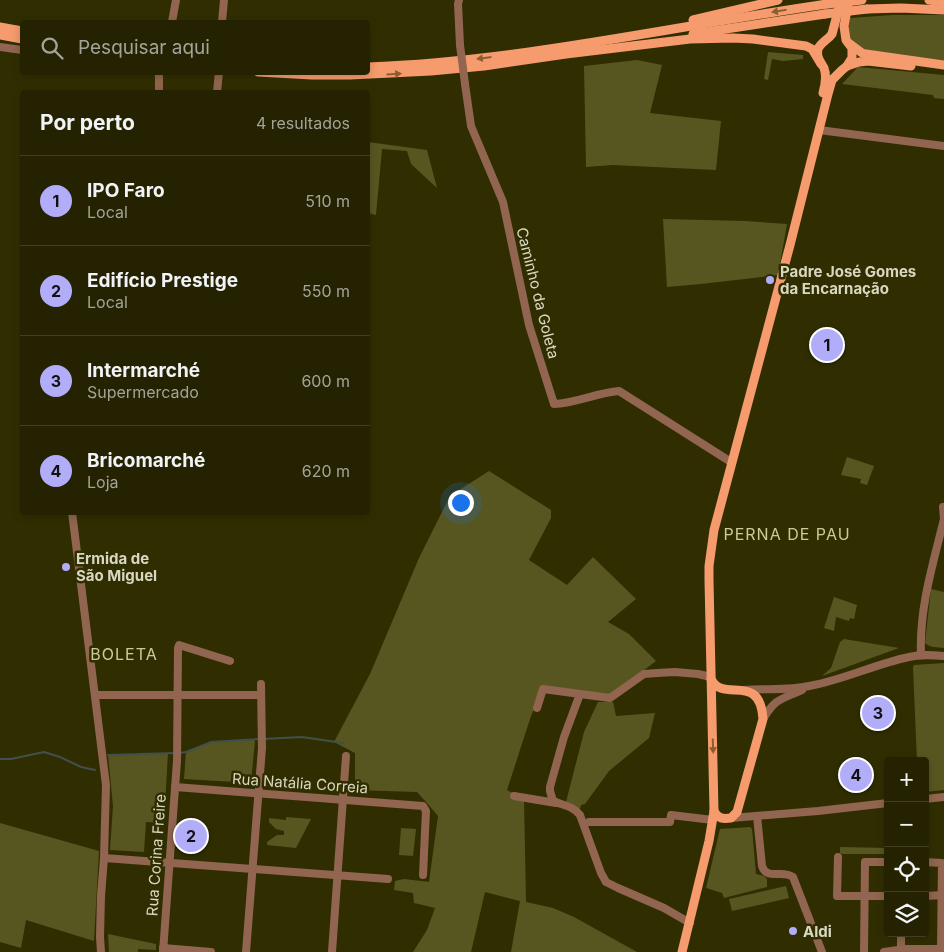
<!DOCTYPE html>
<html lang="pt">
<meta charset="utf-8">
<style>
body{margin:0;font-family:Inter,sans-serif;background:#302f0f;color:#f1f3f6}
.controls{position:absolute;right:15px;bottom:15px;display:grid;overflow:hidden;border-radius:5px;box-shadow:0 2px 8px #0003}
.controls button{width:45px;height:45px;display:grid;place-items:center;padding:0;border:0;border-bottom:1px solid #413f22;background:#242200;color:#f1f3f6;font:25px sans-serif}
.you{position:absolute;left:460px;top:502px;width:18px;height:18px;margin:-12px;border:4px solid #fff;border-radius:50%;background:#1a73e8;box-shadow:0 0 0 8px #1a73e833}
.badge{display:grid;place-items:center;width:32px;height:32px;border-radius:50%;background:#b2adf9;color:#111;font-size:16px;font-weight:700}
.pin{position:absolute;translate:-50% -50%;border:2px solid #fff;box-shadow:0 1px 5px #0006}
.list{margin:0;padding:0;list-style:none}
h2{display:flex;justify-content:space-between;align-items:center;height:65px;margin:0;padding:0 20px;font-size:21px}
h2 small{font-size:16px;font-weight:400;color:#a3a499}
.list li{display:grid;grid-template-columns:32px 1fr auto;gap:15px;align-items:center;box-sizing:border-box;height:90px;padding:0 20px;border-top:1px solid #413f22}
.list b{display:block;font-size:19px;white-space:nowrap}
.list p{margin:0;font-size:16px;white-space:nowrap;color:#a3a499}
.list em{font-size:16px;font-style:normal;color:#a3a499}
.icon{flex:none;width:28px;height:28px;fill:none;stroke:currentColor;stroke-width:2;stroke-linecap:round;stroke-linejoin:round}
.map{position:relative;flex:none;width:944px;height:952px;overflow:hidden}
.search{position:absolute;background:#242200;box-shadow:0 2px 8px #0003;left:20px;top:20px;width:350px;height:55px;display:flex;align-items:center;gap:12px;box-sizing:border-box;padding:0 18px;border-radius:5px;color:#a3a499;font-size:19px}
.panel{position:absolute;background:#242200;box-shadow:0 2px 8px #0003;left:20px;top:90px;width:350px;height:425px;border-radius:5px}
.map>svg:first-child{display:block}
.green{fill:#585620}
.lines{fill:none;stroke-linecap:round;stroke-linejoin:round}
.stream{stroke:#414f4e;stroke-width:2}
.minor{stroke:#91654f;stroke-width:8}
.major{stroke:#f69b6d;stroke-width:9}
.minor-bridge{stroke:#91654f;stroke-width:8}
.major-bridge{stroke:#f69b6d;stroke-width:9}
.oneway{fill:#895f31}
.poi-dot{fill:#b2adf9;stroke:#302e00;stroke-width:2}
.labels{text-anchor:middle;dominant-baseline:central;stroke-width:5;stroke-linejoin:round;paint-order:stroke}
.poi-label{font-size:15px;font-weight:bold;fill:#d8d8c0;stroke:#302e00;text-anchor:start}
.street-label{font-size:15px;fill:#d8d8c0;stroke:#302e00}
.neighbourhood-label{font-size:16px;letter-spacing:1px;fill:#caca9a;stroke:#302e00}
</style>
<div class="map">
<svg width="944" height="952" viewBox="0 0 944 952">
<rect width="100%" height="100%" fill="#302e00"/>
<g class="green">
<path d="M893,15H944V62L870,52C851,45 845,38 850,18Z"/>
<path d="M768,52L803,55V59L783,61L772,59L768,80L764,79Z"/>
<path d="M637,60L662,65L650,113L721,121L716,170L613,165L586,167L584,66Z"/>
<path d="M858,67L944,75V99L934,98L933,95L842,84Z"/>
<path d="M368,142L427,150L437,188L411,164L407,151L382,149L376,215L368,213Z"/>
<path d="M663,219L745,221L787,224L778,275L701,284L667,287Z"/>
<path d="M847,457L874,466L867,485L860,483L861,479L841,475Z"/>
<path d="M489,471L551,510V518L529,560L567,585L593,557L636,599L608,622L629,634L656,661L611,695L544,686L531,716L507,790L524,800L526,902L553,908L574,917L637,952H511L520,901L485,892L471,952H413L427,930L435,908L414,903L413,893L394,890L395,881L404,879L429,882L438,816L426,802L417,792L355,790V753L334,742L370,674L419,558L450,496Z"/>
<path d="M931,589L944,592V648C937,647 930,648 925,643Z"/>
<path d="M834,597L857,605L854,619L850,618L849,621L836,617L834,631L824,628Z"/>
<path d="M844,639L899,648L822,676L831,668L840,642Z"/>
<path d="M944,663V790L925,792V761H917L913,667L914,665Z"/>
<path d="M598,702H613L616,716L655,713L649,738L609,771L585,804L581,805L580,809L566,802L584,732Z"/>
<path d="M255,740L251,783L184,779L186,752L211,742Z"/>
<path d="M168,753L164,823L146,822L144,852L110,850L113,806L108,755Z"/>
<path d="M286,817L311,819L296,848L267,845V842L277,835H284V831L276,829L269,822V818L286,820Z"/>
<path d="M0,823L99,851L94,941L26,920L21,948L0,942Z"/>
<path d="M750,827L752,829L756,874L764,876L767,879V887L724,898L722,893L706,888L720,829Z"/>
<path d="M401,828L416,829L413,856L399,855Z"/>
<path d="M840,847L888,848V854H843L840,853Z"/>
<path d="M786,886L789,898L732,911L729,899Z"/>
<path d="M108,934L156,944V950L138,949V952H109Z"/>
</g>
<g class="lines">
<g class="stream">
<path d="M263,739L302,737L343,743"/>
<path d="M180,753L186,752L211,742L258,739"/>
<path d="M108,755L175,753"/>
<path d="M0,759H11L44,752L60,757L81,767L95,770"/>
</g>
<g class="minor">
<path d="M459,0L458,4L460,45"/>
<path d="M172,22L176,0"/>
<path d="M222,22L224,0"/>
<path d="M0,47L22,50"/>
<path d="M158,72L159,75V92"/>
<path d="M465,84L471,126L503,202L529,325L554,404C576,403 596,393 619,391L731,462"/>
<path d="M217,92L219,72"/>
<path d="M819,130L944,146"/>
<path d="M72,512L106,785L104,858L101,896L100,937L101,952"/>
<path d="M921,655C919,608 933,564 944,519L943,507"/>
<path d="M744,690C766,688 788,691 809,686C844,680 875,664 909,657C921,654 932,655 944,656"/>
<path d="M580,694L564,737L550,787V791L553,801C564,806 572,805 580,815L601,873L606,882L618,888L664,908L690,923"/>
<path d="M95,695H261"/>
<path d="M537,708L543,689L610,698L644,674L657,673L675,672L698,674L711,677"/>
<path d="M763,719C776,698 780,700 802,690"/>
<path d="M175,787L423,806L426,811L423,875"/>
<path d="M514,796L556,803"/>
<path d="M925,799L944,797"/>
<path d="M757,816L762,866C767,881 782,869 793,877L822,952"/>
<path d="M731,818L818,811L888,803"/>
<path d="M589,822H670L671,815L713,820"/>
<path d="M838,857L837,896H888"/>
<path d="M104,858L388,879"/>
<path d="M925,862L942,863L941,949"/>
<path d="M925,896L944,895"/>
<path d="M901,933V949"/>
<path d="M163,948L211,952"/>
<path d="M163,952L177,761L178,648L179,645L230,661"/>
<path d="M246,952L262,748L261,684"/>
<path d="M332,952L346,756"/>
<path d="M864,952L865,862H888"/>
<path d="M884,952L905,949H944"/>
</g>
<g class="major">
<path d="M929,0L944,2"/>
<path d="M867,9L901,8L944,10"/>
<path d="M693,20L778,0"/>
<path d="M0,27L22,31"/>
<path d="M693,34L825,14"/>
<path d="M0,35L22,39"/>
<path d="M850,44L862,53L866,54L944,65"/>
<path d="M847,66L859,62L868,61L911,66"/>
<path d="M368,67C523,61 674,26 827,4"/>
<path d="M258,72L312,75H350L431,71L484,66L566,54L690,39L733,38L753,39L806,46L812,49L821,64"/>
<path d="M823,93C825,86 827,76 824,68C821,62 816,58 818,49C821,42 828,40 832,34L841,0"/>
<path d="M711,679C723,704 760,671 763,719L737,812L731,818C723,819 718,819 714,811"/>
<path d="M682,952L709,841L714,811L709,580V566L714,530L790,245L828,94L832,80L842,70L847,66L852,58V48L846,40L844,26L848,5"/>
</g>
<path class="minor-bridge" d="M460,45L465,84"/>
<g class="major-bridge">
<path d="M827,4L862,0"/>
<path d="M825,14L867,9"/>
</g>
</g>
<defs><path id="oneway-solid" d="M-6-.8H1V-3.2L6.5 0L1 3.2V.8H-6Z" transform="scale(1.25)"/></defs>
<g class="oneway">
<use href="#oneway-solid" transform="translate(779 11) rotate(171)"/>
<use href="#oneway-solid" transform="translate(484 58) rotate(173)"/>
<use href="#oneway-solid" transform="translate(394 74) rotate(-4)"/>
<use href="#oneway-solid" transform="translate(713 746) rotate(88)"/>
</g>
<g class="poi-dot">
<circle cx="770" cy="280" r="5"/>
<circle cx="66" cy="567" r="5"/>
<circle cx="793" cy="931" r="5"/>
</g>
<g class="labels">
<g class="poi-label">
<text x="780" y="271">Padre José Gomes<tspan x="780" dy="17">da Encarnação</tspan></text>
<text x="76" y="558">Ermida de<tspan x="76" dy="17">São Miguel</tspan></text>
<text x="803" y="931">Aldi</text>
</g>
<g class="street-label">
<text transform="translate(538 293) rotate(76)">Caminho da Goleta</text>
<text transform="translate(300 783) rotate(4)">Rua Natália Correia</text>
<text transform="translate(156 855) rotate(-86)">Rua Corina Freire</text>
</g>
<g class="neighbourhood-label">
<text x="787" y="534">PERNA DE PAU</text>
<text x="124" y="654">BOLETA</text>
</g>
</g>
</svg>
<div class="controls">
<button>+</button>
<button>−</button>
<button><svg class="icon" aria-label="locate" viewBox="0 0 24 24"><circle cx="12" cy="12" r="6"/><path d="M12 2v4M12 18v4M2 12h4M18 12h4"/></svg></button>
<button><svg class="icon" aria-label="layers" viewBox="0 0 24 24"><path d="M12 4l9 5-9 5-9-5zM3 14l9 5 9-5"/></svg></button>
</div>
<div class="you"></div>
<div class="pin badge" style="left:827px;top:345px">1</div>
<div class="pin badge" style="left:191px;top:836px">2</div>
<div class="pin badge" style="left:878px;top:713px">3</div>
<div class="pin badge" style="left:856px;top:775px">4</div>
<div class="search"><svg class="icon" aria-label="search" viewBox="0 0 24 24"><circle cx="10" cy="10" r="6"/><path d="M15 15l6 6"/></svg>Pesquisar aqui</div>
<section class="panel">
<h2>Por perto<small>4 resultados</small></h2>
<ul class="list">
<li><span class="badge">1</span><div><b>IPO Faro</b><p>Local</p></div><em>510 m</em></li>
<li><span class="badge">2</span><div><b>Edifício Prestige</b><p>Local</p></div><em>550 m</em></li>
<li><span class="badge">3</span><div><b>Intermarché</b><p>Supermercado</p></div><em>600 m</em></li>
<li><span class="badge">4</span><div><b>Bricomarché</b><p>Loja</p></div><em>620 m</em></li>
</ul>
</section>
</div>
